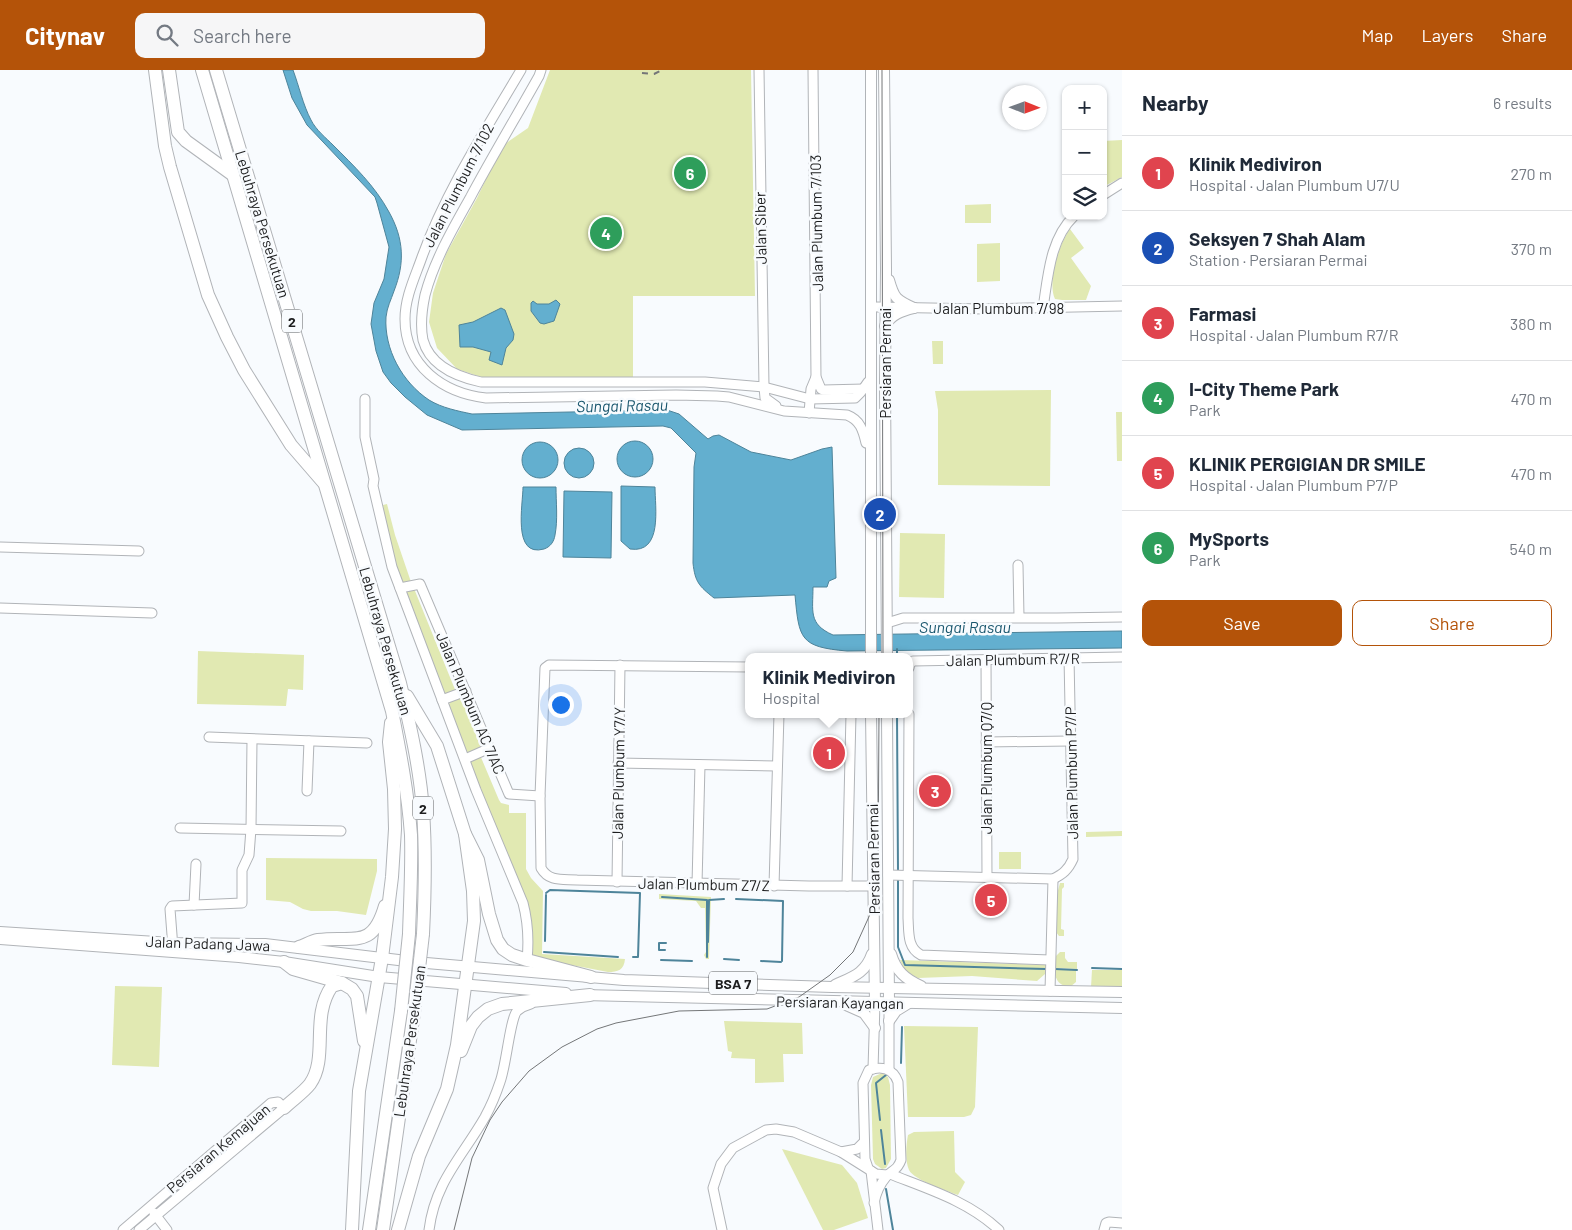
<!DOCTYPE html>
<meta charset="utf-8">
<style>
body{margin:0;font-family:Barlow,sans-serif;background:#f6f6f7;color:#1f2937}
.controls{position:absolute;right:15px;top:15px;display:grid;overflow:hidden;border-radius:10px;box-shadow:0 1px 4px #0004}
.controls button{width:45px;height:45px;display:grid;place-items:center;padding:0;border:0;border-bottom:1px solid #e0e1e3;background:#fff;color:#1f2937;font:25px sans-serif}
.compass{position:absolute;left:1002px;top:15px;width:45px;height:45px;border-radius:50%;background:#fff;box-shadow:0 1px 4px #0004;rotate:91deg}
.you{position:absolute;left:560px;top:634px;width:18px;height:18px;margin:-12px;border:4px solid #fff;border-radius:50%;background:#1a73e8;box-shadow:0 0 0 8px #1a73e833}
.badge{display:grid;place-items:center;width:32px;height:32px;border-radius:50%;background:#b45309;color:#fff;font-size:16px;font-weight:700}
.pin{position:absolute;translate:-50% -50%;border:2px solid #fff;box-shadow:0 1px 5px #0006}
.popup{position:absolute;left:745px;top:583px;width:168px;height:65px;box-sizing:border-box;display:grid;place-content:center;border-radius:10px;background:#fff;filter:drop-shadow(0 1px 4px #0005);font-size:16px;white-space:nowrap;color:#747a83}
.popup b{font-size:19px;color:#1f2937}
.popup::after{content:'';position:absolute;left:50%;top:100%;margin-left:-10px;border:10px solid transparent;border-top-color:#fff}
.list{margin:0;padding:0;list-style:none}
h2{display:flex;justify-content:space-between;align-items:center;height:65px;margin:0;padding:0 20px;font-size:21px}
h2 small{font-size:16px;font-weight:400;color:#747a83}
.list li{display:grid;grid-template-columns:32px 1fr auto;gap:15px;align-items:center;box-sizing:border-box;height:75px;padding:0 20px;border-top:1px solid #e0e1e3}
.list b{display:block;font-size:19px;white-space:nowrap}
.list p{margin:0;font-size:16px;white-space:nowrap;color:#747a83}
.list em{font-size:16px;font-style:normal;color:#747a83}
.actions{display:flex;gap:10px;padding:15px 20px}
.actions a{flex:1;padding:11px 0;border:1px solid #b45309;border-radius:10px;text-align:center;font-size:18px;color:#b45309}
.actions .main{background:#b45309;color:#fff}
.icon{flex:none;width:28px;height:28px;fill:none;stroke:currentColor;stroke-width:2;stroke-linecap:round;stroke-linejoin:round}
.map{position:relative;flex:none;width:1122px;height:1160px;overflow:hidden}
header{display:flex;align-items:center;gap:30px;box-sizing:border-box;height:70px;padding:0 25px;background:#b45309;color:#fff}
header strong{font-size:24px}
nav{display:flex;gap:28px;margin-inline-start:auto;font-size:18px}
.search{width:350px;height:45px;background:#f6f6f7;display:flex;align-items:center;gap:12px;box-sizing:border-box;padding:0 18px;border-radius:10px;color:#747a83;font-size:19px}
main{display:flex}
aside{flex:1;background:#fff}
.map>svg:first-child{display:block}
.green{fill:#e1e9b2}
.water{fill:#63afcf;stroke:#4e849a}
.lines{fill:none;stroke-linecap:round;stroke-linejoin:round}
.stream{stroke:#4e849a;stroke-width:2}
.minor-casing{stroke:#b1b4b8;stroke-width:11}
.major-casing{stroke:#b1b4b8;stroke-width:12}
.highway-casing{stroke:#b1b4b8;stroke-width:14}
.minor{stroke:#fff;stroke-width:9}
.major{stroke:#fff;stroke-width:10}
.highway{stroke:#fff;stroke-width:12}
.tram{stroke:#747678;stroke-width:1}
.rail{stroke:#747678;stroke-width:2;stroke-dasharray:6 6;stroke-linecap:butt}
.highway-bridge-casing{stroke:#b1b4b8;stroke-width:14;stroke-linecap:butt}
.highway-bridge{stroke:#fff;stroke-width:12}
.labels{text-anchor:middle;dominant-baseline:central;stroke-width:5;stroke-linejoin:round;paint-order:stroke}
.shield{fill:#f8fbfe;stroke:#5f6062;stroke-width:1}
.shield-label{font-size:14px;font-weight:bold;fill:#1d1e1f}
.street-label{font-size:15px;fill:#1d1e1f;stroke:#f8fbfe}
.water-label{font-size:16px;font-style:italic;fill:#19566d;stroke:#f8fbfe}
</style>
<header>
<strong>Citynav</strong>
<div class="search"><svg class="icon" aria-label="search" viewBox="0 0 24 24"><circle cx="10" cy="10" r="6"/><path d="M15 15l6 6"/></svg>Search here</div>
<nav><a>Map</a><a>Layers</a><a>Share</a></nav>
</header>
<main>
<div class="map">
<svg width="1122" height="1160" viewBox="0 0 1122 1160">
<rect width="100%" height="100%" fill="#f8fbfe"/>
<g class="green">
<path d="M550,0H751L755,226H633V308L481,307L457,299L437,278L429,252L433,223L446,184L477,128L502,76L528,58Z"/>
<path d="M1122,70V107L1103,117V71Z"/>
<path d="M991,134V153H965V135Z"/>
<path d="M1070,159L1084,178L1071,188L1091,216L1086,230H1062L1055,229C1047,213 1059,173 1070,159Z"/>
<path d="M1000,173V211L977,212V174Z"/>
<path d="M932,271H943V294H933Z"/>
<path d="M1051,320L1050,416L938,415V340L935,321Z"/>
<path d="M1116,342H1122V391H1117Z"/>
<path d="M387,434L395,465L411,512L402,514L387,468L383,435Z"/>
<path d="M900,463L945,464L944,528L899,527Z"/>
<path d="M413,516L456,622L444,626L404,520Z"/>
<path d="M198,581L304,585L303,620L288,619L286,636L197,634Z"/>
<path d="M461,628L482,680L466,685L448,636L451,631Z"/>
<path d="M480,685L499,730L501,733L509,735V743H526V799L531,808L543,821L542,884L625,889C624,900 618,902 608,902L540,889L529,885L531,858L470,693L471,689Z"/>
<path d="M1122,761V766L1086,767V762Z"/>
<rect x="999" y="782" width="22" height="17"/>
<path d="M266,788L377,789V801L366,845L337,841H311L303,839L290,832L266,830Z"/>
<path d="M1060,813H1064V817L1062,819L1061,859L1064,860V866H1059L1056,862L1057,824Z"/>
<path d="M659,824L711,827L709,889H706L704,885L706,882L705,838H701L696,831L659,829Z"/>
<path d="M1060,882H1065V888L1068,892H1077V899L1055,898L1056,886Z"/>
<path d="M900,890L1046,895L1045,904L1037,911L972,906L918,908L906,902Z"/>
<path d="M1055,900H1076V912L1070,917C1060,916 1055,911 1055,900Z"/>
<path d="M1092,900H1122V918L1091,917Z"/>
<path d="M115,916L162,917L159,997L112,995Z"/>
<path d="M724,951L802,953L803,984H783L784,1012L755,1013V989L731,988L732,982L728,981Z"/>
<path d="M904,956L978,957L975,1037L971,1045L964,1047H908Z"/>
<path d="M882,1003L888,1007L890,1015L891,1089L886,1098L882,1099L875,1094L873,1089L871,1015L873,1007Z"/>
<path d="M954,1061L955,1102L965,1112L958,1125C947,1121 914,1110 909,1100C905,1091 906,1075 908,1065L914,1062Z"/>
<path d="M782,1079L842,1095L857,1113L868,1148L834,1160H823Z"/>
</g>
<g class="water">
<path d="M283,0H293C299,16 303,35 311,50C316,60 326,68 333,75C354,96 375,116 389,142C404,169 405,193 394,221C391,230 387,237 386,247C384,279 402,312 429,330C442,338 458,341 472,344L667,340L679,344L708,369L713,366L719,365L751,382L791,390L822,379L832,377L836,508L829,511L827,517H813C813,541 808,554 833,565L1122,561V578L847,581C800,577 799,569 795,525L714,528C699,516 695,512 693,493L694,397L696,383L671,358L663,356L462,360L427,345L405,327L391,313L383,302L376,281L371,254L374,233L384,209L389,177L377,133L375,127L307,55L292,28Z"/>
<path d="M556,230L560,234L554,251L544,254L540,253L531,241V233L533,231L537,234H549Z"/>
<path d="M501,238L505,240L514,264L513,270L506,278L502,295L489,290L491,282L473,277H460L459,255L473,252Z"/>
<circle cx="635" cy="389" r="18"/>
<circle cx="540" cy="390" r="18"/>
<circle cx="579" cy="393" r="15"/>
<path d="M621,416L655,417C655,437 663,484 630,479L621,471Z"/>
<path d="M523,417H556C556,432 558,450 555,465C554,472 550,477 544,479C512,488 523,434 523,417Z"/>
<path d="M564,421L612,422L611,488L563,487Z"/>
</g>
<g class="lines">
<g class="stream">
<path d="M897,579V587"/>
<path d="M897,645L898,802"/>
<path d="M898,810V877L905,895L1046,899"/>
<path d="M546,823L550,820L640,823L638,887H633"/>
<path d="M662,827L707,830V887"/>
<path d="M736,829L783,831L782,891"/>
<path d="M545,871L546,825"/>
<path d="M708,872L709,830L724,829"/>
<path d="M665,880H659V873H666"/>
<path d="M544,882L618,887"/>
<path d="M724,889L739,890"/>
<path d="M661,890L692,891"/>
<path d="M761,891L781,892"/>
<path d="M1092,898L1122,899"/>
<path d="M1055,899L1077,900"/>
<path d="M901,993L902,957"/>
<path d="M880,1050L876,1013L886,1005"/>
<path d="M881,1060L885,1094"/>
<path d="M886,1119L893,1160"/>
</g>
<g class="minor-casing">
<g id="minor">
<path d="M521,0C485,61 446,121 422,187C415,207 405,227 405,249C405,296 443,323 486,328L676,325L717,326L729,327L784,341L847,345C860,350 863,360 866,373"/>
<path d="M541,0L539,6C516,47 492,87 470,128C453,158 434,191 425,225C422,239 420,255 423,270C430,296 458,307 481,312H705L764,317L810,329L855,328L861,322L868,312"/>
<path d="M759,0L764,317L765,328L776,336"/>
<path d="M813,0L816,307L821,319L823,320L864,319"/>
<path d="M1103,125L1122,113"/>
<path d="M877,237L984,239L1122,236"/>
<path d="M1043,238C1048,206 1050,169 1074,146"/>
<path d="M365,329V367L374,409L373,416L392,497L476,720L523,833C528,852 529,870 527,890"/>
<path d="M809,343L811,319L816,307"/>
<path d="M0,477L139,481"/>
<path d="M1018,495L1019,547"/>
<path d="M400,518L420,514L509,724L540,726"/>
<path d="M0,538L152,543"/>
<path d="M887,553L903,548H1057L1122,547"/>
<path d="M986,589L987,808"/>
<path d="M749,597L549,595L545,598L540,726L541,798C549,812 562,809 577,810L809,816H873"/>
<path d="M909,598L910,594L913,591L1122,587"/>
<path d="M442,630L466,621"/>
<path d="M909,644L908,848C909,862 907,878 921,885L1050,890"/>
<path d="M209,667L367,673"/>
<path d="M986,672L1070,671"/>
<path d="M465,689L490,678"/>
<path d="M618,693L777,696"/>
<path d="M307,721L309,671"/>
<path d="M180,758L341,761"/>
<path d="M888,805L1053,809C1063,804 1068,800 1073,789L1069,587"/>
<path d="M617,812L620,595"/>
<path d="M697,814L700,695"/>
<path d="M774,816L779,644"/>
<path d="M847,816L851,644"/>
<path d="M194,835L196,794"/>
<path d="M173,878L170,839L172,836L242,833V800L249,785L251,759L252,670"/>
<path d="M1050,921L1053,809"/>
<path d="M889,933V999"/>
<path d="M873,999L875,933"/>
<path d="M841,1082L857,1079L864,1072"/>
<path d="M868,1098L865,1089L863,1013L869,1000C881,996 893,998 898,1012L901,1090C897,1101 893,1099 886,1107C880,1114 876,1123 874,1133"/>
<path d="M871,1101L878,1160"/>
<path d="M890,1104C928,1119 968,1131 999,1160"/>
<path d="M154,1143L167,1160"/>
<path d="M123,1160L271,1033L278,1032L284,1038L139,1160"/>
<path d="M429,1160C435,1112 462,1087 485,1047C491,1036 496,1024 500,1012C506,997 510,949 517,941C521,938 527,935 531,934"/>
<path d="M722,1160L713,1118L721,1094L733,1078L766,1060L776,1059L794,1062L841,1082L876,1104L887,1105"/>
<path d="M1104,1160L1106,1153L1109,1152L1122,1153"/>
</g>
</g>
<g class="major-casing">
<g id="major">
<path d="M884,0L886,199L885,313L887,587"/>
<path d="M889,210C894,228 896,230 914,238"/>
<path d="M885,256C891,244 902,241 914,238"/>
<path d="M871,587V0"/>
<path d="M871,644L875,933"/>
<path d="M887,644L889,933"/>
<path d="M0,862L172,873L265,874L415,892L624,910L832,917L1122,922"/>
<path d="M0,869L239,887L284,892L379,907L566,923"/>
<path d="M891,884C896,901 905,909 921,916"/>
<path d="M835,915C852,907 865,904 872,884"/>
<path d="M583,925L1122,938"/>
<path d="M846,935L864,943L875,958"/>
<path d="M889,951L896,941L909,933"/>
</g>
</g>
<g class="highway-casing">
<g id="highway">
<path d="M155,0L165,76L170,97L208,225L227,267L244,300L291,375L323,412"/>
<path d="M169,0L178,62L186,71L233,105"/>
<path d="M202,0L392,641C400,682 408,723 411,765C412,798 410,831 409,864"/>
<path d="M216,0L400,613C410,655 420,698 423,741C426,782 425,823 423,864"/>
<path d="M407,626L437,676L465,764L478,790L489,844L497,870L503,879L512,885L527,890L591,907"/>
<path d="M299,877C305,875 312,871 318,870C353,865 372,881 385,836"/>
<path d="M284,892L293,899L342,913L352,919L357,926L364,971"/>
<path d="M461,981L471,956L478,947L488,939L502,934L590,925"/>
<path d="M284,1038C292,1030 303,1023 310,1014C329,987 310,947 332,916L342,913"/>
<path d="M352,1160L359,1021L382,888L392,807L395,759L394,719L389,672L391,653"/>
<path d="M369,1160L401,941"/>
<path d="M383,1160L414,942"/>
<path d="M398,1160L419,1086L447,1019L457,975L474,851L473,821L465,764"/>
</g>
</g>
<use href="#minor" class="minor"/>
<use href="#major" class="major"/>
<use href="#highway" class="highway"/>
<g class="tram">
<path d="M882,0L883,587"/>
<path d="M454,1160L472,1088L490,1050L502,1032L529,1001L562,977L597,959L616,953L679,941L767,939L799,927L830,905L853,882L872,840L878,803L879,644"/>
</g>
<path class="rail" d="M642,3L654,4L662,0"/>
<g class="highway-bridge-casing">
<g id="highway-bridge">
<path d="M401,941L409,864"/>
<path d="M414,942L423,864"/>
</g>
</g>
<use href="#highway-bridge" class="highway-bridge"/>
</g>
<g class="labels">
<g class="shield">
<rect x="282" y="239.5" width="20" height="23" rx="4"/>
<rect x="413" y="726.5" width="20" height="23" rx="4"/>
<rect x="709" y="901.5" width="48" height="23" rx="4"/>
</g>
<g class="shield-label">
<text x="292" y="251">2</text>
<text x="423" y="738">2</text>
<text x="733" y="913">BSA 7</text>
</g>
<g class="street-label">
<text transform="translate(458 115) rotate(-63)">Jalan Plumbum 7/102</text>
<text transform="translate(816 153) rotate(-91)">Jalan Plumbum 7/103</text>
<text transform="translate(263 154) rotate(73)">Lebuhraya Persekutuan</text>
<text transform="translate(760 158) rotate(-91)">Jalan Siber</text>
<text x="999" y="238">Jalan Plumbum 7/98</text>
<text transform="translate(885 293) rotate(-90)">Persiaran Permai</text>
<text transform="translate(386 571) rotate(74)">Lebuhraya Persekutuan</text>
<text transform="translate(1013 589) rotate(-1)">Jalan Plumbum R7/R</text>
<text transform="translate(471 633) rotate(67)">Jalan Plumbum AC 7/AC</text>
<text transform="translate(986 698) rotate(-90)">Jalan Plumbum Q7/Q</text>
<text transform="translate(618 703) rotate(-89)">Jalan Plumbum Y7/Y</text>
<text transform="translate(1071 703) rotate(-91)">Jalan Plumbum P7/P</text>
<text transform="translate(873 789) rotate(-91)">Persiaran Permai</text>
<text transform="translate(704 814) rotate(1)">Jalan Plumbum Z7/Z</text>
<text transform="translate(208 873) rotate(2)">Jalan Padang Jawa</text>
<text transform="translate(840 932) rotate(1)">Persiaran Kayangan</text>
<text transform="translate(409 971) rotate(-82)">Lebuhraya Persekutuan</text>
<text transform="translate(218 1078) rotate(-40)">Persiaran Kemajuan</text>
</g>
<g class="water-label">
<text transform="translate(622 335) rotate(-1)">Sungai Rasau</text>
<text x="965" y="556">Sungai Rasau</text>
</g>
</g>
</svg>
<div class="controls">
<button>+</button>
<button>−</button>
<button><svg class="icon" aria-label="layers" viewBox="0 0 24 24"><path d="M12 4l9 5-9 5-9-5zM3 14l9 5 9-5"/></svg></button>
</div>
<svg class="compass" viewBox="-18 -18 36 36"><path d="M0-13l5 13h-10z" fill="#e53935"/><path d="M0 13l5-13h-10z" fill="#747a83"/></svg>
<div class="you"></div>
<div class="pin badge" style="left:829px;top:683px;background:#e0444e">1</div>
<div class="popup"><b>Klinik Mediviron</b>Hospital</div>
<div class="pin badge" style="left:880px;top:444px;background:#1a4fb4">2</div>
<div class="pin badge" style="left:935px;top:721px;background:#e0444e">3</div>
<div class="pin badge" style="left:606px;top:163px;background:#2e9e5b">4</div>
<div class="pin badge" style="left:991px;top:830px;background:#e0444e">5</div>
<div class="pin badge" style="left:690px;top:103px;background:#2e9e5b">6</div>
</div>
<aside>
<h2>Nearby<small>6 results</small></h2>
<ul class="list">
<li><span class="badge" style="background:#e0444e">1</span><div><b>Klinik Mediviron</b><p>Hospital · Jalan Plumbum U7/U</p></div><em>270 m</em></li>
<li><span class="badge" style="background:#1a4fb4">2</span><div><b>Seksyen 7 Shah Alam</b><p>Station · Persiaran Permai</p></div><em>370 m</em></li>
<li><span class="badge" style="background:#e0444e">3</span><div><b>Farmasi</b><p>Hospital · Jalan Plumbum R7/R</p></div><em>380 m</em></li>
<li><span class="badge" style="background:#2e9e5b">4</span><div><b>I-City Theme Park</b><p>Park</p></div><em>470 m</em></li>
<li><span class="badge" style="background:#e0444e">5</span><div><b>KLINIK PERGIGIAN DR SMILE</b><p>Hospital · Jalan Plumbum P7/P</p></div><em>470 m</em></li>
<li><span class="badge" style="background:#2e9e5b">6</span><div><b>MySports</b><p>Park</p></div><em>540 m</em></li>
</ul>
<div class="actions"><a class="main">Save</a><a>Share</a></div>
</aside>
</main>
